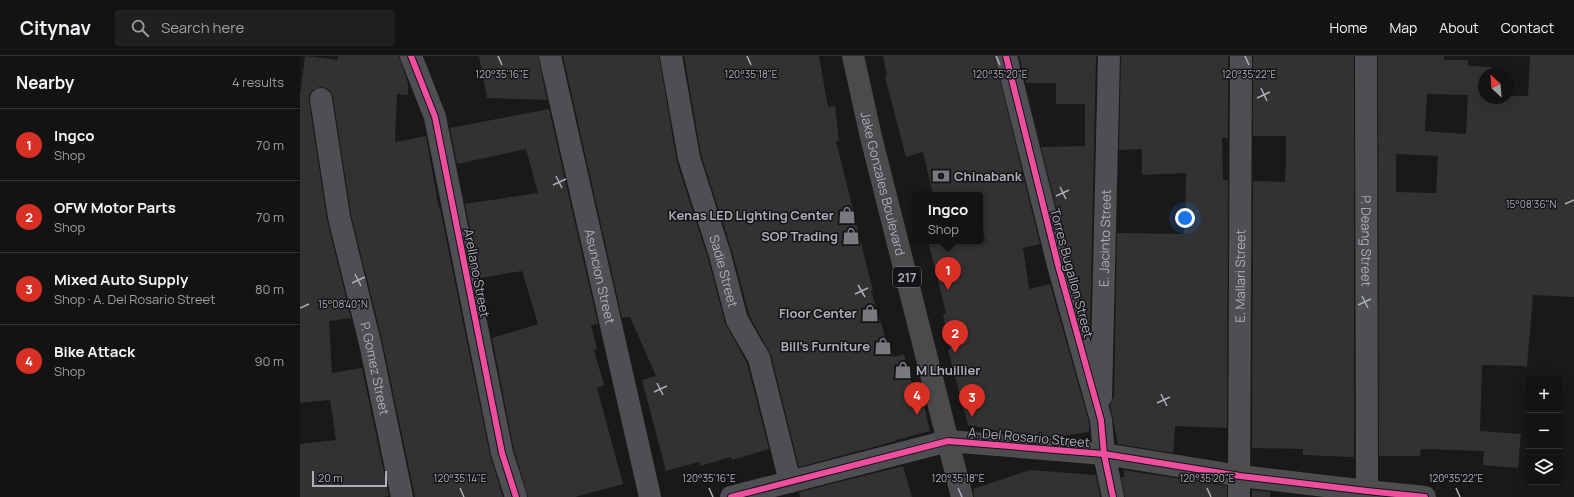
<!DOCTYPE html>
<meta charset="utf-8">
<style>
body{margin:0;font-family:Manrope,sans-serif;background:#202021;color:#f1f3f6}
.controls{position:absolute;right:12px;bottom:12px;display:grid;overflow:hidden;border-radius:4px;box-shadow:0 4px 16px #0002}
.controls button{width:36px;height:36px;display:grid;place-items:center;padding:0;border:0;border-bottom:1px solid #323233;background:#131313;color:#f1f3f6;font:20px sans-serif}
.compass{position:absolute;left:1178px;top:12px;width:36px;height:36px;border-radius:50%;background:#131313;box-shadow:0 4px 16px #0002;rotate:334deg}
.scale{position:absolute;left:12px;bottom:10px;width:75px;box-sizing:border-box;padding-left:4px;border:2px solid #acaeb8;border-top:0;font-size:11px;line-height:14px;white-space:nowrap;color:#acaeb8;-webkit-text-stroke:3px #141315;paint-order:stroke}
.you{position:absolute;left:885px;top:162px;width:14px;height:14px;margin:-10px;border:3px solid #fff;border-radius:50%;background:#1a73e8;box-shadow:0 0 0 6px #1a73e833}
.badge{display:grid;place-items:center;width:26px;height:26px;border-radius:50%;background:#d93025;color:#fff;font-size:13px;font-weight:700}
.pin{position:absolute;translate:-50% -33px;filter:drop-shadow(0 1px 2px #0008)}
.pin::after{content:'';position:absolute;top:21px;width:14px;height:12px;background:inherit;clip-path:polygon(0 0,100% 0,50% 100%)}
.popup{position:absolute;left:613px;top:136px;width:70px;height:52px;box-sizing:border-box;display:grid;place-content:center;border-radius:4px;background:#131313;filter:drop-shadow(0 1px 3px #0005);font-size:13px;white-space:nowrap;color:#9d9ea0}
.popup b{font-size:15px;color:#f1f3f6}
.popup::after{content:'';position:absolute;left:50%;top:100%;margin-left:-8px;border:8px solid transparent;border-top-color:#131313}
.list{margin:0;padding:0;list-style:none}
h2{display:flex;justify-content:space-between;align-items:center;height:52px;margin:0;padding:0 16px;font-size:17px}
h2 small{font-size:13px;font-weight:400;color:#9d9ea0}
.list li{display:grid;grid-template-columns:26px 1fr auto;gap:12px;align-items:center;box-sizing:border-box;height:72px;padding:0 16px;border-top:1px solid #323233}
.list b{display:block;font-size:15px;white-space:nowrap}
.list p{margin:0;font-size:13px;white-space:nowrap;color:#9d9ea0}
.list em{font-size:13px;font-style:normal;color:#9d9ea0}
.icon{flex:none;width:22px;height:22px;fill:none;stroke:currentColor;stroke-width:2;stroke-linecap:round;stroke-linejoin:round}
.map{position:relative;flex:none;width:1274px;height:441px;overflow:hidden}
header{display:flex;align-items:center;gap:24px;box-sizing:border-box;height:56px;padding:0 20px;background:#131313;border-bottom:1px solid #323233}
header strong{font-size:19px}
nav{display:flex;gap:22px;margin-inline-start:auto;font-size:14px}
.search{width:280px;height:36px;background:#202021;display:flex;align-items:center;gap:10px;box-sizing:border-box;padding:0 14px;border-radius:4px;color:#9d9ea0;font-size:15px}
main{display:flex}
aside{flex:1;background:#131313}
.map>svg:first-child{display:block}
.building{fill:#323233;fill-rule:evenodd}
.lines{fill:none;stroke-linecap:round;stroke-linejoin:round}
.street{stroke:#4e4f52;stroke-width:22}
.secondary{stroke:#4d4d4f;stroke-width:22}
.primary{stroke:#4b4b4e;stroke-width:22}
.cycleway-casing{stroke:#141315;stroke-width:8}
.cycleway{stroke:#ef4d9e;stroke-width:6}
.ticks{fill:none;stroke:#acaeb8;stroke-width:1.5}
.labels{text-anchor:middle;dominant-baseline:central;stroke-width:3;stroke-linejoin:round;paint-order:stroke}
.shield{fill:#141315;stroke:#7e8087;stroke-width:1}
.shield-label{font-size:12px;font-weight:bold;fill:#acaeb8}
.poi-label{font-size:13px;font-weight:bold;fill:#acaeb8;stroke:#141315;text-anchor:end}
.street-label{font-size:13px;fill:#acaeb8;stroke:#141315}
.ticks-label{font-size:10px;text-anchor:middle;fill:#acaeb8;stroke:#141315;stroke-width:3;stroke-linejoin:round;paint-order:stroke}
</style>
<header>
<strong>Citynav</strong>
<div class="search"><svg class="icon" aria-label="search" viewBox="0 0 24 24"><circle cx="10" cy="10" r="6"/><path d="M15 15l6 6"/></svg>Search here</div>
<nav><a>Home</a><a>Map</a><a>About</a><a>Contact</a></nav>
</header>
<main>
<aside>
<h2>Nearby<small>4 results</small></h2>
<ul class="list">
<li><span class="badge">1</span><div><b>Ingco</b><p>Shop</p></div><em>70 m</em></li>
<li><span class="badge">2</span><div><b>OFW Motor Parts</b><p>Shop</p></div><em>70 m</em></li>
<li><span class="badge">3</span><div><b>Mixed Auto Supply</b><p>Shop · A. Del Rosario Street</p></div><em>80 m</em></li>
<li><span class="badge">4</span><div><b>Bike Attack</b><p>Shop</p></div><em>90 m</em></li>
</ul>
</aside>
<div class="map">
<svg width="1274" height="441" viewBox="0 0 1274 441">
<rect width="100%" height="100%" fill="#191919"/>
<g class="building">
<path d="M5,0L38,4V0H99L108,27V39L97,38L95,86L126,80L139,153L140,152L190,399L203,441H115L82,284L51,159L33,41L30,35L26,32L20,31L13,34L9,39V45L27,163L51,262L29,265L32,317L62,312L89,440L83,441H0V388L36,384L30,344L0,347V39Z"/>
<path d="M179,0H238L247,44L187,42Z"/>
<path d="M263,0H359L377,106L408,202L425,267L447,307L469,393L432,404L431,401L400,410L399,406L366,415L342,324L356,320L330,261L322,262Z"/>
<path d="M384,0H519L528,51L535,50L539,85H536L573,235H571L585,280L594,301L604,298L615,339L621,337L630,375L596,384V385L499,411L471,299L449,259L432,195L401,99Z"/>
<path d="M583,0H694L740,188L723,192L729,233L750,228L789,366V376L756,381L721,379L668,369L648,294H650L643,258L646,257L628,185H685L680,158V139H633L623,96L606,101L585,21L587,20Z"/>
<path d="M719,0H796L790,278L770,206L741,91L785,90V48H756V27H726Z"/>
<path d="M821,0H928V82H922L923,124H928L927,372L875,370L873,397L818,388L810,349L814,341L817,177L884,178V174H885L886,117L842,119V93L819,94Z"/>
<path d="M953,0H1054V401L1003,399V393L952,392L953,125L985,126L986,102V80H953Z"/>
<path d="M1078,0H1144V4H1168V10L1192,11L1191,18H1184V42H1208V40H1228L1230,0H1274V241L1233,239L1227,310L1182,309L1180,375L1221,378L1218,412L1183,409L1184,395L1121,393L1120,400H1079ZM1127,38L1168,39L1166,78L1125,75ZM1096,98L1138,100L1136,137L1096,136Z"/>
<path d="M249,53L298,268L291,269L297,293L294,294L304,329L297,332L323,428L275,441H228L214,394L192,282L238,268L222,215L180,222L165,148L238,137L226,93L157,108L150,72Z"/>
<path d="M603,410L612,441H500L499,436Z"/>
<path d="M730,414L796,419L800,441H674L673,433Z"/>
<path d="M823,414L927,430V441H825L821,421H825Z"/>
<path d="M952,434L970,436V441H952Z"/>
</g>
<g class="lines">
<g class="street">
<path d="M111,0L135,61L202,397L216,441"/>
<path id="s1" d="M250,0L350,441"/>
<path id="s2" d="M371,0L389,102L420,199L437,264L459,302L490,426"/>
<path d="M706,0L758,209L801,364L804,398L813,441"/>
<path id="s3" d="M1066,0L1067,441"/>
<path id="s4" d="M21,43L39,161L70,287L102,441"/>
<path id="s5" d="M801,341L809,0"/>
<path d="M431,441L648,385"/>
<path id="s6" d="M939,441L941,0"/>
</g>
<path class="secondary" d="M648,385L804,398L940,420L1067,435L1125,441"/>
<path class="primary" id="s7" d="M553,0L571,81L662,441"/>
<g class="cycleway-casing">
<g id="cycleway">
<path d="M111,0L135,61L202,397L216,441"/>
<path d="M706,0L758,209L801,364L804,398L813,441"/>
<path d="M431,441L648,385L804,398L940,420L1067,435L1125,441"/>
</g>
</g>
<use href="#cycleway" class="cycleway"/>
</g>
<path class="ticks" d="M198,0L202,9M447,0L451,9M696,0L700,9M945,0L949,9M961,32L967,45M957,42L970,36M256,120L262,132M253,129L266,123M760,131L766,143M756,140L769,134M1265,148L1274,144M55,218L61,230M52,227L65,221M558,229L565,241M555,238L568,232M1062,240L1068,252M1058,249L1071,243M0,252L9,248M357,327L363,339M354,336L367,330M861,338L867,350M857,347L870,341M160,432L164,441M409,432L413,441M658,432L662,441M907,432L911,441M1156,432L1160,441"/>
<defs>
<g id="bank-bare" transform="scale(1.38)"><path d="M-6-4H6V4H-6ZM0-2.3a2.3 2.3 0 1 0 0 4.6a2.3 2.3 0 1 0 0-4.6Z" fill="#797a80" stroke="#141315" stroke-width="2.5" paint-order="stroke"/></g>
<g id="shop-bare" transform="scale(1.38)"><path d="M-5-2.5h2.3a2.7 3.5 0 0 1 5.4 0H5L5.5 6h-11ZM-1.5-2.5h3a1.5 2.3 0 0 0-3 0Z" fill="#797a80" stroke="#141315" stroke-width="2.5" paint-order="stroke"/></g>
</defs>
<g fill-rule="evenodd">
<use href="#bank-bare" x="641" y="120"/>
<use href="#shop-bare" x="547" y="159"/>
<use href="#shop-bare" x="551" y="180"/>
<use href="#shop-bare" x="570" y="257"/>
<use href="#shop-bare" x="583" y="290"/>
<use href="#shop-bare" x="603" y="314"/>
</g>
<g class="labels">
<rect class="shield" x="593" y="211" width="28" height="20" rx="3"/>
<g class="shield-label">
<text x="607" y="221">217</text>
</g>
<g class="poi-label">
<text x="654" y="120" text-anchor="start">Chinabank</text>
<text x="534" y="159">Kenas LED Lighting Center</text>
<text x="538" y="180">SOP Trading</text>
<text x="557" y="257">Floor Center</text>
<text x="570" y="290">Bill's Furniture</text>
<text x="616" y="314" text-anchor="start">M Lhuillier</text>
</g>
<g class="street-label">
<text stroke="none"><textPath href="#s7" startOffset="131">Jake Gonzales Boulevard</textPath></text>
<text stroke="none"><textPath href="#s5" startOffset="159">E. Jacinto Street</textPath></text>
<text stroke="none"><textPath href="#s3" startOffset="185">P. Deang Street</textPath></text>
<text stroke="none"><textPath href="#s2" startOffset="222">Sadie Street</textPath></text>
<text transform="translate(177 217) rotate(79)">Arellano Street</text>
<text transform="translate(772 217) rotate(75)">Torres Bugallon Street</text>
<text stroke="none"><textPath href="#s1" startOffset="226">Asuncion Street</textPath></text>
<text stroke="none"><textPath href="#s6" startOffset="221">E. Mallari Street</textPath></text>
<text stroke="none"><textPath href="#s4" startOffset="275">P. Gomez Street</textPath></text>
<text transform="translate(729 381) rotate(5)">A. Del Rosario Street</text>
</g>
</g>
<g class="ticks-label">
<text x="202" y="22">120°35'16"E</text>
<text x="700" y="22">120°35'20"E</text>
<text x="949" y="22">120°35'22"E</text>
<text x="451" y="22">120°35'18"E</text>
<text x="1231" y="152">15°08'36"N</text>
<text x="43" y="252">15°08'40"N</text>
<text x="160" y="426">120°35'14"E</text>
<text x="409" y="426">120°35'16"E</text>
<text x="658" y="426">120°35'18"E</text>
<text x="907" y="426">120°35'20"E</text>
<text x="1156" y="426">120°35'22"E</text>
</g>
</svg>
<div class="controls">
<button>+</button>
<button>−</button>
<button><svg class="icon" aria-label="layers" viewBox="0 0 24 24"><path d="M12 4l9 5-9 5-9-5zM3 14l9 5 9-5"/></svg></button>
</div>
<svg class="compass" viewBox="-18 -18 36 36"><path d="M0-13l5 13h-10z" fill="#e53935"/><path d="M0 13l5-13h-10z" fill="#9d9ea0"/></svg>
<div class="scale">20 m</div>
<div class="you"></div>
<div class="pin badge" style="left:648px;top:234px">1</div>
<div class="popup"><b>Ingco</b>Shop</div>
<div class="pin badge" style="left:655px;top:297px">2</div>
<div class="pin badge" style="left:672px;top:361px">3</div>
<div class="pin badge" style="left:617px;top:359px">4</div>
</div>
</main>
